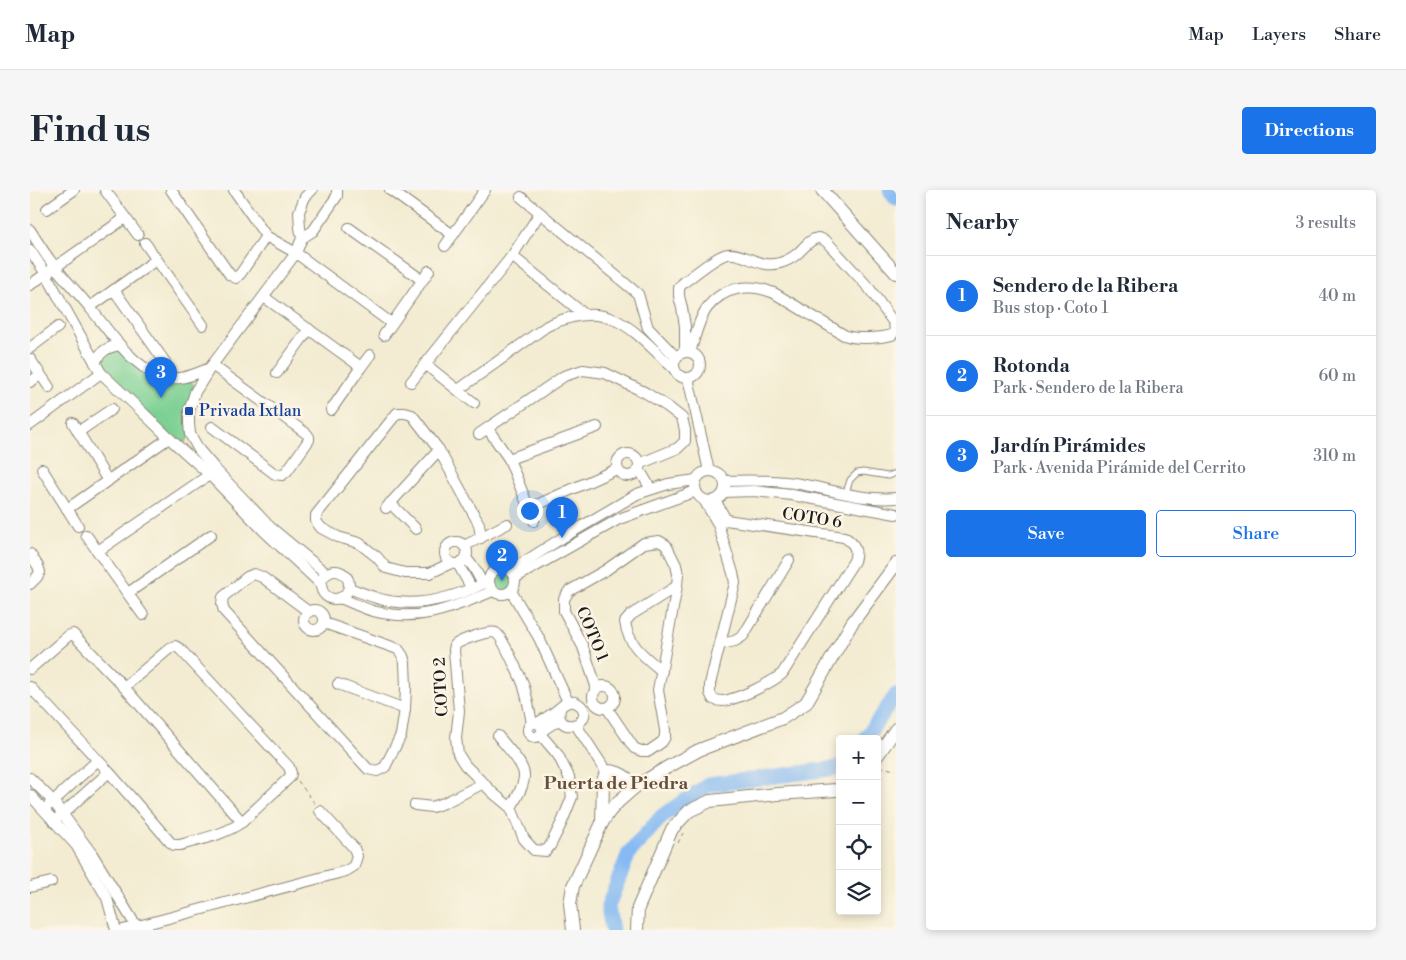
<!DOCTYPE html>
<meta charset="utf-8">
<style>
body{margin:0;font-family:"Libre Bodoni",serif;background:#f6f6f7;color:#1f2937}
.controls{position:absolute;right:15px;bottom:15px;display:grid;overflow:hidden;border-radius:5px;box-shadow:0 2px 8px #0003}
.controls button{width:45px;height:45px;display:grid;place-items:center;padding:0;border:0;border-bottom:1px solid #e0e1e3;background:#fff;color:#1f2937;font:25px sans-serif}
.you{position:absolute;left:499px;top:320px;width:18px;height:18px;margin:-12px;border:4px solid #fff;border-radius:50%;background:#1a73e8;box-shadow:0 0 0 8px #1a73e833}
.badge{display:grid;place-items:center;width:32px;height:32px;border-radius:50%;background:#1a73e8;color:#fff;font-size:16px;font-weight:700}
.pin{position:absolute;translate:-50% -41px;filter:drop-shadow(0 1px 2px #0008)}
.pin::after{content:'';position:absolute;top:26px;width:18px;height:15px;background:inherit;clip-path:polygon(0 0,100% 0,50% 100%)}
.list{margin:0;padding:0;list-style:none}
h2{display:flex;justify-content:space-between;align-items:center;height:65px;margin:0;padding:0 20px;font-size:21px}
h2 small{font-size:16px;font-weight:400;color:#747a83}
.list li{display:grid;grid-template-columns:32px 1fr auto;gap:15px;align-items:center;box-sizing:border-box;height:80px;padding:0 20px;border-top:1px solid #e0e1e3}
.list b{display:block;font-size:19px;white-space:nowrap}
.list p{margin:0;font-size:16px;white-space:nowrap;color:#747a83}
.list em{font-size:16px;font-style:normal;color:#747a83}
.actions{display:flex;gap:10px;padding:15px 20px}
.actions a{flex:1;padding:11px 0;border:1px solid #1a73e8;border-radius:5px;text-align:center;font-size:18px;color:#1a73e8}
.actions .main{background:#1a73e8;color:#fff}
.icon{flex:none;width:28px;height:28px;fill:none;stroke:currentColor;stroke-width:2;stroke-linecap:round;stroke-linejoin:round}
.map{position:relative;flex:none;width:866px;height:740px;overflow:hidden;border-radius:5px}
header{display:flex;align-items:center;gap:30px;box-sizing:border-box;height:70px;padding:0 25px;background:#fff;border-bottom:1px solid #e0e1e3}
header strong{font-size:24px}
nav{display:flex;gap:28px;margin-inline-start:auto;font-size:18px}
.intro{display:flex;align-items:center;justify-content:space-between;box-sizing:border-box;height:120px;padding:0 30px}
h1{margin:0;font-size:35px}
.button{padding:12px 22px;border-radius:5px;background:#1a73e8;color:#fff;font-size:18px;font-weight:700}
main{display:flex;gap:30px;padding:0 30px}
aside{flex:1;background:#fff;border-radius:5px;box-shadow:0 2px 8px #0003}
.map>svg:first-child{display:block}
.green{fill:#7bd093;stroke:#4c7658}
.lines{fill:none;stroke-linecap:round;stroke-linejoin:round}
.river{stroke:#85baf3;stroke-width:15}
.service-casing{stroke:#888477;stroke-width:7}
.minor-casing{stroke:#888477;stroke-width:12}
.tertiary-casing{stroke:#888477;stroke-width:14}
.path{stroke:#888477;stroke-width:1;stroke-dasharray:4 4;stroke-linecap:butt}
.service{stroke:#fff;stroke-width:5}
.minor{stroke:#fff;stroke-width:10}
.tertiary{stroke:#fff;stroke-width:12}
.transit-dot{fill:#1a4fb4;stroke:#fcf5e5;stroke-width:2}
.labels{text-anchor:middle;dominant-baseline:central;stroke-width:5;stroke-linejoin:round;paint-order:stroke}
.transit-label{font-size:16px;fill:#164399;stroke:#fcf5e5;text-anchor:start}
.street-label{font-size:16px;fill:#1c1c1c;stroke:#fcf5e5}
.neighbourhood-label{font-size:18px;font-weight:bold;fill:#644e3c;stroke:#fcf5e5}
</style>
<header>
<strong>Map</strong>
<nav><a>Map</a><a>Layers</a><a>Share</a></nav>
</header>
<div class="intro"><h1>Find us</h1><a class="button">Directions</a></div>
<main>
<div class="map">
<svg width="866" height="740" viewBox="0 0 866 740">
<rect width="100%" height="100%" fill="#fcf5e5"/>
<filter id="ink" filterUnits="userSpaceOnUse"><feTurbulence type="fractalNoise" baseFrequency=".02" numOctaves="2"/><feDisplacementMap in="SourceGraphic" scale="10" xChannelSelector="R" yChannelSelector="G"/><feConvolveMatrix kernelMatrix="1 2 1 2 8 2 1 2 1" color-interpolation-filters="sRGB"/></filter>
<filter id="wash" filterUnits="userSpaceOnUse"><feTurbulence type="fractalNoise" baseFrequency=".0096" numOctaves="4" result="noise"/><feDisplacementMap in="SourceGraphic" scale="20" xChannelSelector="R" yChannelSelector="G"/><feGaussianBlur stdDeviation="1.12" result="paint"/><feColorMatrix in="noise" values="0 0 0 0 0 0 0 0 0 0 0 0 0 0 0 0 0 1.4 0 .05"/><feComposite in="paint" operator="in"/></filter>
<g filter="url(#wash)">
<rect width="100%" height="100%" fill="#f3ecd2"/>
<g class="green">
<path d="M83,156C92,162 121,184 131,186C143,188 155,183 164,195L159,248L154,253L146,254L71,183L68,165Z"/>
<circle cx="472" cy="392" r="12"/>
</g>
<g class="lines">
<g class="river">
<path d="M860,0L866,9"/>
<path d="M835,549L866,505"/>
<path d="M582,740L578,716L599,663L632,626L678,595L807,578L810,575"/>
</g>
</g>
</g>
<g filter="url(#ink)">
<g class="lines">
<g class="service-casing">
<path id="service" d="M816,303L820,290L827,283L833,282L858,286L866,283"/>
</g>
<g class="minor-casing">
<g id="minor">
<path d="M75,0L108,45"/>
<path d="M141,0L200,85L206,88L211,83L236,46"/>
<path d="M204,0L236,46L266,63L361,133"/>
<path d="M282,0L275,7L269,22L270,38L272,48L266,63L180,178L165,202L159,221V233L160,244L169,260L186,280L239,336L297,384"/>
<path d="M360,0L423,45"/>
<path d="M491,7L608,104L618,138L646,167"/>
<path d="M17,19L44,0"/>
<path d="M319,38L392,90"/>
<path d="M0,40C8,53 16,66 26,78C37,92 50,105 61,119C80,142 99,173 128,185C147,193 163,185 180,178"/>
<path d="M272,48L283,41L307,6V0"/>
<path d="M115,53L173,135"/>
<path d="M415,56L455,0"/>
<path d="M0,60L16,84L71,183L105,215L139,248L180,285L234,341L292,395"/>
<path d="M482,66L554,124"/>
<path d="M0,95L95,28"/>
<path d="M84,100L135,172"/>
<path d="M234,107L331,177"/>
<path d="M60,117L126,70"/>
<path d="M354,145L399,81"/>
<path d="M0,158L28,137"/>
<circle cx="657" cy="175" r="13"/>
<path d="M655,162V136L652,118L649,106V98L653,93C663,86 687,65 698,64C714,62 730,79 750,73C757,71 762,68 767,64C773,59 780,48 789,48C790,48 795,51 796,51L839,98L864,133L865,140L862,145C850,148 826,150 814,145L744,103C720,93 694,96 677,118C668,130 665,148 660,162"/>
<path d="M0,169L19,197"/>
<path d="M65,173C70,161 78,157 90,155"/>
<path d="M395,174L444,213"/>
<path d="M247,183L279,139"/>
<path d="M658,188L679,281"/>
<path d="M0,192L10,185"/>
<path d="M381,192L482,66L510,23"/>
<path d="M428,200L517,136C579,107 601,138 643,178"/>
<path d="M301,220L331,177L340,165"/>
<path d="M43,233L78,291"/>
<path d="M0,235L71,183"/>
<path d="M182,237L245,284L252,285L257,281L279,250V247L277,244L182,175"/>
<path d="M458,239L479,269L504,331"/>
<path d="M48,242L82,219"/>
<path d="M449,244L534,186L553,180L575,183L616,203L638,217L652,228L655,240V251L648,258L609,274"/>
<circle cx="598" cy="275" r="11"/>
<path d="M479,269L567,237"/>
<path d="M12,279L48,336"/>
<path d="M609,279L621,299"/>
<circle cx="680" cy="296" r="15"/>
<path d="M694,291C717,290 741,290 764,293C797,298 831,311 866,308"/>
<path d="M694,302L724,301L762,305L866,324"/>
<path d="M674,310L688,334L703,383L705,393L680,494V503L683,509C688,511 693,512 698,510C714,506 739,494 752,484L824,371C828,359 824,353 814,347L696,330L688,334"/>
<path d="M685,310L696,330"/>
<path d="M360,313L386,339"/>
<path d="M356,318L409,260"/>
<path d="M500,318L587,279"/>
<path d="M37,319L139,248"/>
<path d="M56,345L113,425"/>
<circle cx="426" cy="363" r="11"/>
<path d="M434,356L477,334"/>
<path d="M68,361L185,281"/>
<path d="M0,364L8,376L10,382L7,387L0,394"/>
<path d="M436,368L444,378L453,394"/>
<path d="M421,373L400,383H375L356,378L347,367L329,353L308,347L291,338L286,331V325L367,223H375L382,225L409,260L449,334L451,348"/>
<path d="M428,374L442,399"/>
<circle cx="472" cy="391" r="13"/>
<path d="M480,381L532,348L607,304L638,294L666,290"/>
<circle cx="305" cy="395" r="14"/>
<path d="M485,388L589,329L666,301"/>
<path d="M319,398C335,404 351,411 368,412C393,415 419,408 441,399C448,397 453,393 459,391"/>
<path d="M481,401L509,448L538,512"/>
<path d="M98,403L181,345"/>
<path d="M310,408C321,412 332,418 343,421C389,433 422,418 463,401"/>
<circle cx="284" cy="430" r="10"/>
<path d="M279,422L232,387L224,384L217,387L193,407L192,414L194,421L338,579L347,581L355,577L371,545L375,519L376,497L375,473L373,466L368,459L294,433"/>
<path d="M691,454L705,451L713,446L759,370"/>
<path d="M0,479L38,446L43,444L94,497L212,632"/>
<path d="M632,481C615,467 598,455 595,432L601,425L647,396"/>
<path d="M308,494L375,519"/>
<circle cx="574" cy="507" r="11"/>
<path d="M0,497L79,582L140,652L144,655H150C171,649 194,645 212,632L260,587L261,583L259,577L150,459L145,456L140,458L94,497"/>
<path d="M567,499L553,457L534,421V409L539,401L576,380L614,353L629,351L636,355L646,375L648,384L647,396L628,500L635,540V547L632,552L619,561H611L604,558L577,518"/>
<circle cx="505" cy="540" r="7"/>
<path d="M502,533C499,519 497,504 492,491C488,483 472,446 466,443C459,440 431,450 425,455L424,460L429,521L426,548L428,564L435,575L463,603L481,618L494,649L504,660L516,661L520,656L532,632L542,607L539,587L528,565L511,545"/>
<path d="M507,533C514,529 521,525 527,520C532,517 534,512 540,512C544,511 548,513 551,516C566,534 524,547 530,519"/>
<path d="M546,535L576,581"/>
<path d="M513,540L530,529"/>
<path d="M468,546C475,555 494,574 494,585C495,596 485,609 481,618"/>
<path d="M0,588L23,611L62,664L106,736L107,740"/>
<path d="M0,605L46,655L77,708L86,740"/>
<path d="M19,615L68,570"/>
<path d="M385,615L402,617L414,613L454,593"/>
<path d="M29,627L79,582"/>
<path d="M0,697L21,692"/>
<path d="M93,740L316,681L324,676L327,666L324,658L290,621"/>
</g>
</g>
<g class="tertiary-casing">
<g id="tertiary">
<path d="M792,0L866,83"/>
<path d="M847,566L866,539"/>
<path d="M572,633L573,592L576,581C590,581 597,587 605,597"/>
<path d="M543,740L540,714L543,696L572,633L579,622L588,612L605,597L636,578L669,560L753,528L776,513L822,433L866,374"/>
<path d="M607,740L608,718L642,639L659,621L680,611L748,604L806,600L810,599"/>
</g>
</g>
<g class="path">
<path d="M850,577L866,580"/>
<path d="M268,591L285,614"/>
<path d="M648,653L653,643"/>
</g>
<use href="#service" class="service"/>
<use href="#minor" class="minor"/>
<use href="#tertiary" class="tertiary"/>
</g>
</g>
<rect class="transit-dot" x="154" y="216" width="10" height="10" rx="2.5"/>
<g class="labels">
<g class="transit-label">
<text x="169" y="221">Privada Ixtlan</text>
</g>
<g class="street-label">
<text transform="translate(782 328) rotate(9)">COTO 6</text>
<text transform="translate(562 444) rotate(67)">COTO 1</text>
<text transform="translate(411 497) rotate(-93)">COTO 2</text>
</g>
<g class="neighbourhood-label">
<text x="586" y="593">Puerta de Piedra</text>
</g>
</g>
</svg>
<div class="controls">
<button>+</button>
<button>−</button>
<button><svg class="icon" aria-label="locate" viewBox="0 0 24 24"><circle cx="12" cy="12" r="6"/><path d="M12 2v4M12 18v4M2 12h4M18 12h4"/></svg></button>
<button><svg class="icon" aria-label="layers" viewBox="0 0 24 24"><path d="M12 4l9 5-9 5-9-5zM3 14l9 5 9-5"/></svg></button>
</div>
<div class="you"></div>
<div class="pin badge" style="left:532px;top:348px">1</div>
<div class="pin badge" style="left:472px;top:391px">2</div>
<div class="pin badge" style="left:131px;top:208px">3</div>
</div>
<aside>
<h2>Nearby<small>3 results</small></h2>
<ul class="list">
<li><span class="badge">1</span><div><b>Sendero de la Ribera</b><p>Bus stop · Coto 1</p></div><em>40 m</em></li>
<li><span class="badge">2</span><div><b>Rotonda</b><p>Park · Sendero de la Ribera</p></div><em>60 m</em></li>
<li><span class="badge">3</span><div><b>Jardín Pirámides</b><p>Park · Avenida Pirámide del Cerrito</p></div><em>310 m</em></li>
</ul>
<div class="actions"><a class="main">Save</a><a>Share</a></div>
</aside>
</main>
